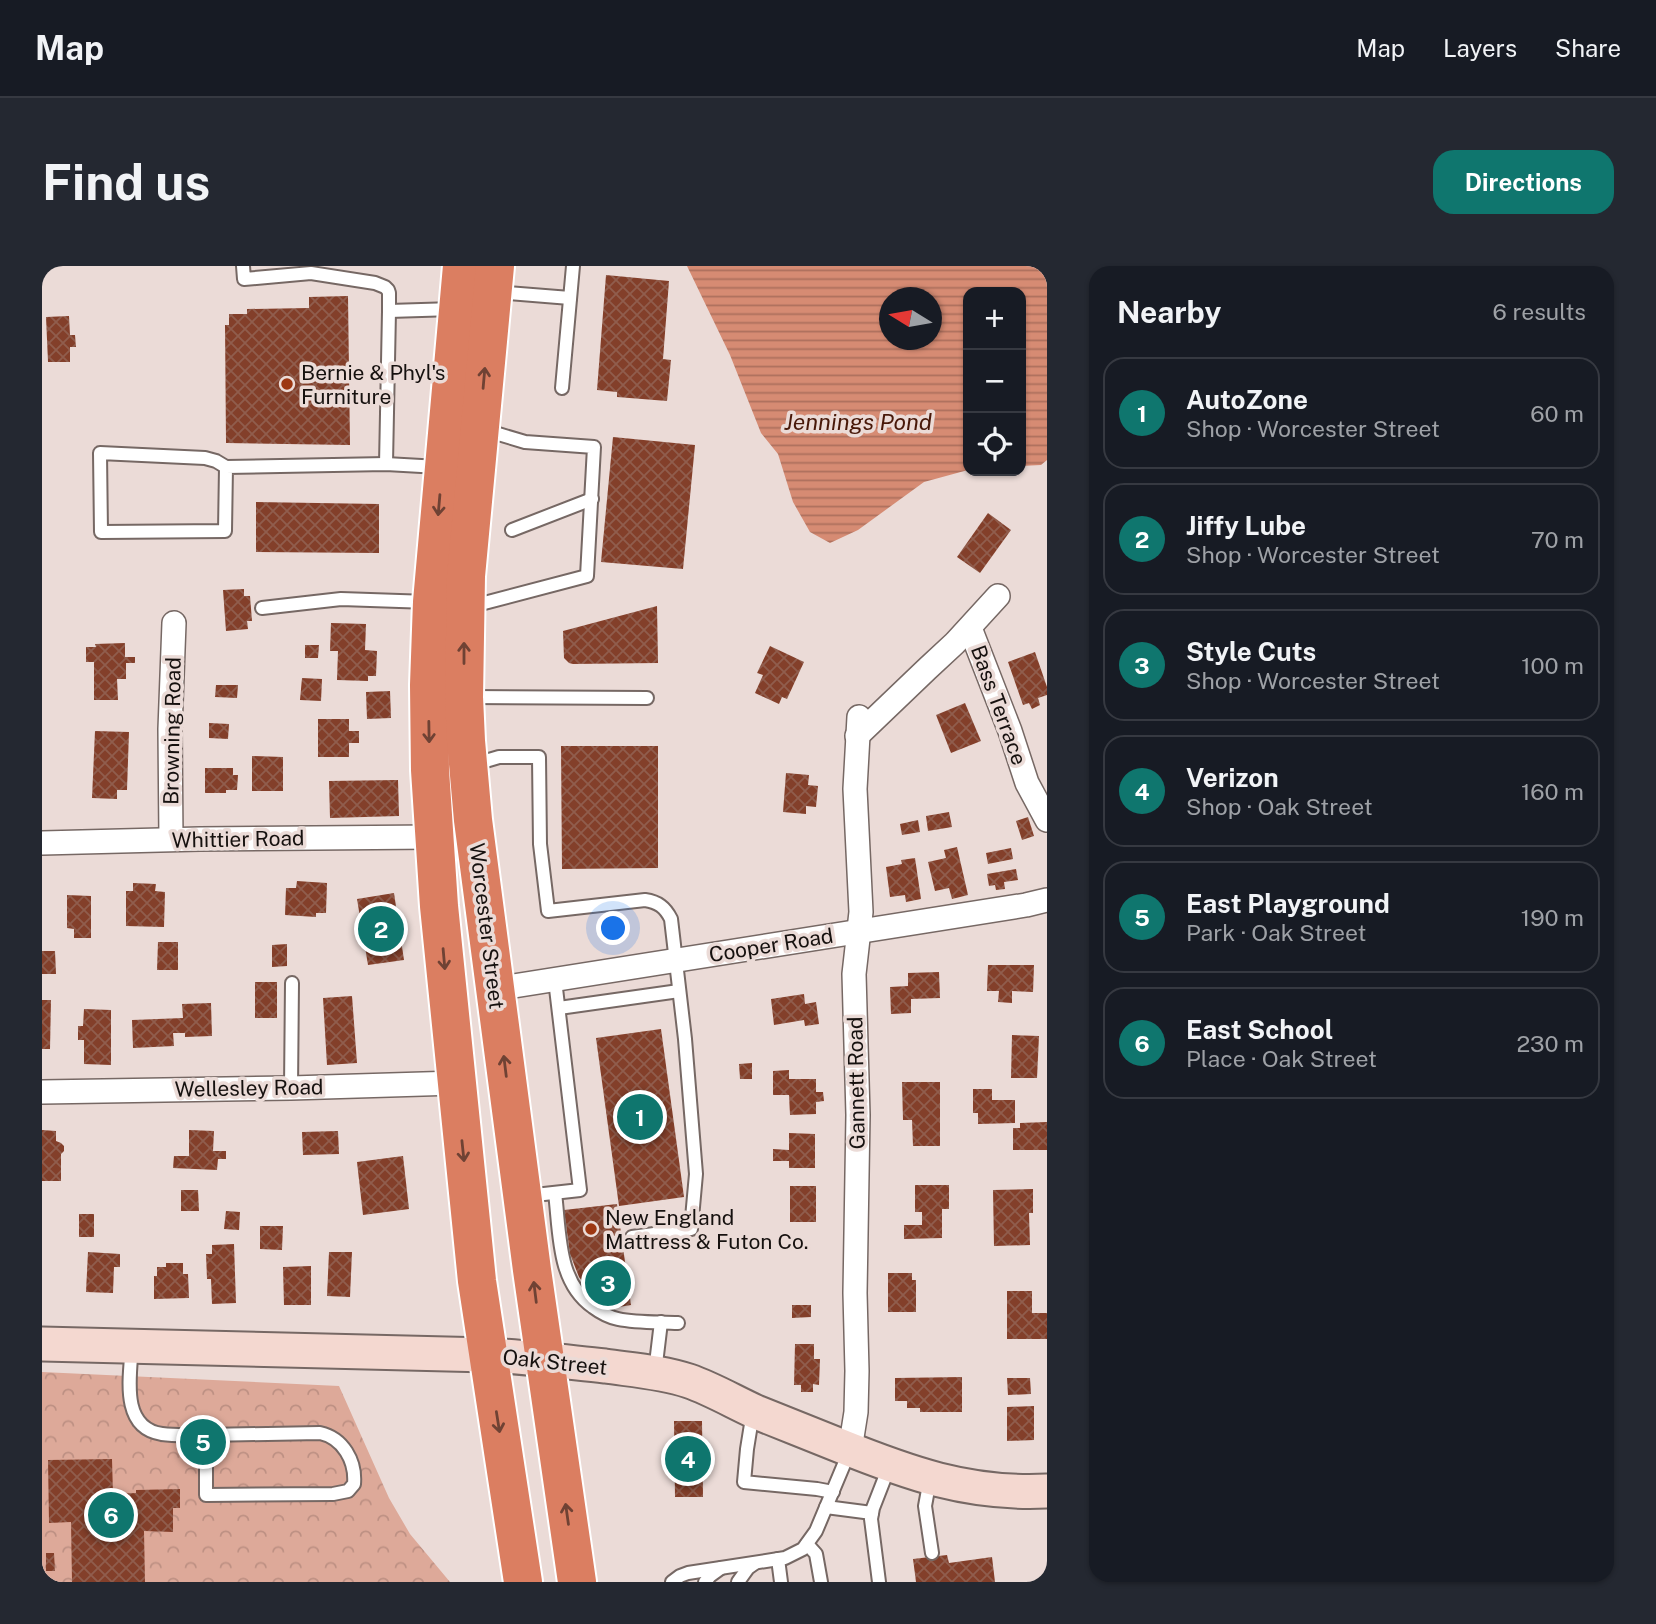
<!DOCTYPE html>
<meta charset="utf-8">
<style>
body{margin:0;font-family:"Public Sans",sans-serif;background:#242831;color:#f1f3f6}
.controls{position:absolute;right:21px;top:21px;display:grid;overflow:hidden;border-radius:14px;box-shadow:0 2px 5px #0004}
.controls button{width:63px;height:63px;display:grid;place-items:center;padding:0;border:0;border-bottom:2px solid #363941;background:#171b24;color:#f1f3f6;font:35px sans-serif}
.compass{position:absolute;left:837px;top:21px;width:63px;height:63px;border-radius:50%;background:#171b24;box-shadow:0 2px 5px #0004;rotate:281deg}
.you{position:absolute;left:572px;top:663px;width:24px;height:24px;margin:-18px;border:5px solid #fff;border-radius:50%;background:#1a73e8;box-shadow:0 0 0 10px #1a73e833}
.badge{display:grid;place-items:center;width:46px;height:46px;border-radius:50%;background:#0f766e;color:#fff;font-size:23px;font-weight:700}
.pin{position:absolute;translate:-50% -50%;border:4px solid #fff;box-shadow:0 2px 7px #0006}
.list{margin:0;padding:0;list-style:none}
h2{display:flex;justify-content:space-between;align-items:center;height:91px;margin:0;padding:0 28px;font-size:30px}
h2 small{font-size:23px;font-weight:400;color:#9ea1a6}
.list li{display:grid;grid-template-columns:46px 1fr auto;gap:21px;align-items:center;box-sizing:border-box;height:112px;margin:0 14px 14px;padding:0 14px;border:2px solid #363941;border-radius:21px}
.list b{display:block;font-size:26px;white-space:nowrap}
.list p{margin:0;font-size:23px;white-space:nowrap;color:#9ea1a6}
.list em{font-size:23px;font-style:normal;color:#9ea1a6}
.icon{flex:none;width:38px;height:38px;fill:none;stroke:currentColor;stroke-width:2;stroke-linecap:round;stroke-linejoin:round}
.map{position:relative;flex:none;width:1005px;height:1316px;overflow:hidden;border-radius:21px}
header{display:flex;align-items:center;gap:42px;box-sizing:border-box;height:98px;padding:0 35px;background:#171b24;border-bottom:2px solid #363941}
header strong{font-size:33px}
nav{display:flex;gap:38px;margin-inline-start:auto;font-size:24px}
.intro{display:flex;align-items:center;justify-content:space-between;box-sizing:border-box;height:168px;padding:0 42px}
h1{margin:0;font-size:49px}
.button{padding:18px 32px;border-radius:21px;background:#0f766e;color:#fff;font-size:24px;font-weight:700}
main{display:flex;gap:42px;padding:0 42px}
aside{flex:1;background:#171b24;border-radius:21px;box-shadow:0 2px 5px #0004}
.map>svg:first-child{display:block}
.forest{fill:url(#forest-crowns)}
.water{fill:url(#water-rules);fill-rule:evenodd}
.building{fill:url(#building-cross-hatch)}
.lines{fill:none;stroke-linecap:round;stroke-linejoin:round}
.lane-casing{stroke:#766864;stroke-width:16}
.street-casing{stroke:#766864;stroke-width:26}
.secondary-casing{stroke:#766864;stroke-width:37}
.highway-casing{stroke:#fff;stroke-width:42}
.lane{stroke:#fff;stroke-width:12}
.street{stroke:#fff;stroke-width:23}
.secondary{stroke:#f4d8d0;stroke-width:33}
.highway{stroke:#db7e61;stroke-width:38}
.oneway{stroke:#6f4234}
.poi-dot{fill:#9d3712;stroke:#ebdbd7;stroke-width:2.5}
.labels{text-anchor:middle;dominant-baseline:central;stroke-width:7;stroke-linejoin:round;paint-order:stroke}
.poi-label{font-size:21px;fill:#16110f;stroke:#ebdbd7;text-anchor:start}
.street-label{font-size:21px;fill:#16110f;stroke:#ebdbd7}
.water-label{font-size:23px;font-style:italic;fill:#481809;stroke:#ebdbd7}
</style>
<header>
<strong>Map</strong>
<nav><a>Map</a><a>Layers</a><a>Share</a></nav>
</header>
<div class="intro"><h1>Find us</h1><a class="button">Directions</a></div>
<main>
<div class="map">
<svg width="1005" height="1316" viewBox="0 0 1005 1316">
<defs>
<pattern id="forest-crowns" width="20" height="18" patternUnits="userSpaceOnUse" patternTransform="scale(1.75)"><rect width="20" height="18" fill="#dda999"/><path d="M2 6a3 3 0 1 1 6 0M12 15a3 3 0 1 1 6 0" fill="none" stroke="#bd9083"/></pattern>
<pattern id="water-rules" width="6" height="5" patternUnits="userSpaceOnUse" patternTransform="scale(1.75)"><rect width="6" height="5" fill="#d68b73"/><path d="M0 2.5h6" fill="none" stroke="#ad705d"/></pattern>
<pattern id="building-cross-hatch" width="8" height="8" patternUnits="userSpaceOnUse" patternTransform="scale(1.75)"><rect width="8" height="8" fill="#833f2a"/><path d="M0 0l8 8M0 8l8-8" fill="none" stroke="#905d4d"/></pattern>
</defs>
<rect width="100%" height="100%" fill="#ebdbd7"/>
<path class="forest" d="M0,1106L297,1120L347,1232L368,1268L408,1316H0Z"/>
<path class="water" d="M645,0H1005V194L999,199L979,200V26H926V204L882,216L816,264L788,277L768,266L751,236L736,188L719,167L688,89ZM848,32H890V74H848Z"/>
<g class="building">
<path d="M564,9L627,15L621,93L629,94L625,135L575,131V126L555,124Z"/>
<path d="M306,30L308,179L184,177L183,59H187V48H205V43L267,42V31Z"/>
<path d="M27,50L28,69H33L34,81H28V96H6L4,51Z"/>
<path d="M571,171L653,179L641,303L559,296Z"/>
<path d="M214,236L337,238V287L214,286Z"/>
<path d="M946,247L969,264L938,307L915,291Z"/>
<path d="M202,323V330H208L210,355H205L206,363L184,365L181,324Z"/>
<path d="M615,340L616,397L531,398L527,397L522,392L521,365Z"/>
<path d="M289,357L324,358L323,384L335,385L334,410H326V415L295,414L296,385H288Z"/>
<path d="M83,377V391H93V397H84V413H75L76,434H52V396H44V381H54L53,378Z"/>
<path d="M263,379H277L276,392H263Z"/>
<path d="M728,380L762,396L745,433L740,431L737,438L713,427L721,409L715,407Z"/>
<path d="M993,386L1005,421V429L996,432L998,439L990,443L987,437L981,439L966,396Z"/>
<path d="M260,412L280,413L279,435L258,434Z"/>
<path d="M174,419H196L195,432L173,431Z"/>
<path d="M348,425L349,452L325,453L324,426Z"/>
<path d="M923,437L939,475L909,487L894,449Z"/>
<path d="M276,453H307V465H317V477H307V491H276Z"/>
<path d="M167,457L187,458L186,473L167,472Z"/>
<path d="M53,465L87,466L85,524H75V533L50,532Z"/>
<path d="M519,480H616V602L520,603Z"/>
<path d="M210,490L241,491V525H210Z"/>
<path d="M163,502H191V509H196L195,524H184V527H163Z"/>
<path d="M744,507L767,509L766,519L776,520L774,541L764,540V548L741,546Z"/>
<path d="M356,514L357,550L288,552L287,515Z"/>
<path d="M907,546L910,561L886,565L884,550Z"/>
<path d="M986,551L992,570L980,574L974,555Z"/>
<path d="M876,554L878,566L860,569L858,558Z"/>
<path d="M915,581L926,629L910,633L907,622L893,625L886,596L904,592L902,584Z"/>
<path d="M969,582L971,593L946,598L944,587Z"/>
<path d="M873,592L879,633L864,636L863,629L848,631L844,601L860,598L859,594Z"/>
<path d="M974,603L976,614L962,616L963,623L954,624L953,619L947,620L945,608Z"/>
<path d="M255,615L285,617L284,647H274V651L243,649L244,622H254Z"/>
<path d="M91,617L114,618L113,625L123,626L122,661L84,660V625H91Z"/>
<path d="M352,627L362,694L326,699L315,633Z"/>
<path d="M25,629L49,630V672H32V663L25,662Z"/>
<path d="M116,676H136V704H115Z"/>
<path d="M245,678V700L230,701V679Z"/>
<path d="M0,685H13L14,708H0Z"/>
<path d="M946,699H992L991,726L970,725V737L956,736L957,725H945Z"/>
<path d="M897,706L898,732L869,733V747L849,748L848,721L866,720V707Z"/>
<rect x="213" y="716" width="22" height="36"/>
<path d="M762,728L763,738L774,736L777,758L763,760L762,754L732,759L729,733Z"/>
<path d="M310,730L315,797L285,799L281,732Z"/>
<path d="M0,734H9L8,783H0Z"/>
<path d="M169,737L170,770L143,771V767H131L132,780L91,782L90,754L141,752L140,738Z"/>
<path d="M42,743L69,744V799L42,798V774H36V760H41Z"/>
<path d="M619,763L642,931L577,940L554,772Z"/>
<path d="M970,769L997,770L995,812H969Z"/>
<path d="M710,797V813H698L697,798Z"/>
<path d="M747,804V813H774V826H781L782,835L774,836V848L748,849L747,829H731V805Z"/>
<path d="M860,816H898V880H871L870,854H861Z"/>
<path d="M931,823H950V834H973V857L936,858V847H931Z"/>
<path d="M1005,856V884H971V862H978V857Z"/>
<path d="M0,864L14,865V875L19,877L22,880V885L19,888V915H0Z"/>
<path d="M147,864L172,865L171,885H184V893H176L175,904L131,902L132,890H147Z"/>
<path d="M296,865L297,888L261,889L260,866Z"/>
<path d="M747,867L773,868V902H747V895H731V883L747,884Z"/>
<path d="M361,890L367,943L321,949L315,896Z"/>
<path d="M873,919H907V943H900V972L862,973V959H880V946H873Z"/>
<rect x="748" y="920" width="26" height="36"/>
<path d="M991,923V947H987L988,979L952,980L951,924Z"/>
<path d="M139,924H156L157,945H139Z"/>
<path d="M575,938L589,1039L571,1042L551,1029L537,1011L528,988L522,944Z"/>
<path d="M184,945L198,946L197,964L182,963Z"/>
<rect x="37" y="948" width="15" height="23"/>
<path d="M218,960H241L240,984L218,983Z"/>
<path d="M192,978L194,1037L170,1038L169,1013H165L164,988H170V979Z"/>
<path d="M46,986L78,988V1001H72L71,1027L44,1026Z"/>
<path d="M287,986H310L308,1031L285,1030Z"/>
<path d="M124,997H141V1008H146L147,1032L112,1033V1010H115V1001H124Z"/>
<path d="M269,1000V1039H242L241,1001Z"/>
<path d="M846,1007H870V1014H874V1046H846Z"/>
<path d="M965,1025H990V1047H1005V1073H965Z"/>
<path d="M750,1039H769V1051L750,1052Z"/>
<path d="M753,1078H772V1093H778L777,1119L771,1118V1126H759V1119H752Z"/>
<path d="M920,1111V1146H878V1142H865V1135H853V1112Z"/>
<path d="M965,1112H988L989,1128L966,1129Z"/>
<path d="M992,1140V1174L965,1175V1141Z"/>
<path d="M632,1155H660L661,1231H633Z"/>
<path d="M70,1193L71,1228L94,1227V1224L138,1223V1242H131V1266L102,1265L103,1316H30L29,1256L7,1257L6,1194Z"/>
<path d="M4,1287H12L13,1305H4Z"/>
<path d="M905,1289L907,1297L950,1291L953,1316H874L871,1293Z"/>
</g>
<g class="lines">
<g class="lane-casing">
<g id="lane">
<path d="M201,0L202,13L269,7L333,17L343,21L346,24L347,27V45L344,198"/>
<path d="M454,26L528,32"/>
<path d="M347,45L412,43"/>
<path d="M520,122L531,0"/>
<path d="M184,201L183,265L59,266L58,187L163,192L174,195L184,201L344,198L397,201"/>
<path d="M470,264L550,233"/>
<path d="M427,341L545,310L552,181L483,176L443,164"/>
<path d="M220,342L299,333L387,336"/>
<path d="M426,431L605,432"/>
<path d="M430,499L457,491H497L498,578L506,645L603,634C616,636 623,641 629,653L643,773L654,908L649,963L590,971"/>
<path d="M517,742L637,725"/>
<path d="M249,822L250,717"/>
<path d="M513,927C518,967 515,1016 551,1041C559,1047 567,1051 576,1053C595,1057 616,1056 636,1057"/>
<path d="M484,930L538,924L513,714"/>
<path d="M90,1080C88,1110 78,1162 120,1168C134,1170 149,1169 164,1169V1229L291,1228L306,1225L312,1218C314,1195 301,1172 278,1167L164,1169"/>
<path d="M613,1106L619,1056"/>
<path d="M711,1146L705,1183L702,1216L775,1223L791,1226"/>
<path d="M888,1213L883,1240L890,1287"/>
<path d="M784,1241L830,1247"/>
<path d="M765,1278L774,1288L779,1316"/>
<path d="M736,1293L739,1316"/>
<path d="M630,1316L638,1310L646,1307L743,1292L761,1283L774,1265L808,1184"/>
<path d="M663,1316L668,1310L679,1302"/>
<path d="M696,1316L706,1302L713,1297"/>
<path d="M837,1316L829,1253L831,1242L847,1201"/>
</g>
</g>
<g class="street-casing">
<g id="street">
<path d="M928,362L968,465L985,517L1005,554"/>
<path d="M815,470L885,403L913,377L956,330"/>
<path d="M129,573L128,463L132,357"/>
<path d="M0,577L158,573L392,571"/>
<path d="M453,723L984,639L1005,634"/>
<path d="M0,826L249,822L414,817"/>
<path d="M808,1184L814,1146L815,1105L813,1027L816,849L812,708L819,646L813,523L817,451"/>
</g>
</g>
<g class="secondary-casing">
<path id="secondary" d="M0,1078L446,1089C485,1091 524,1096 563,1100C591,1104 620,1106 647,1115C670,1123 692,1136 714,1146C741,1157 767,1167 794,1178C866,1207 926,1229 1005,1225"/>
</g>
<g class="highway-casing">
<g id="highway">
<path d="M420,0L390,336L387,419L388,504L397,640L435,1015L481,1316"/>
<path d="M453,0L424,310L422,431L424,475L431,554L490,1004L535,1316"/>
</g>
</g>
<use href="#lane" class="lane"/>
<use href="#street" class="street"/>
<use href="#secondary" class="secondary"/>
<use href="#highway" class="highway"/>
</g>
<defs><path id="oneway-shaft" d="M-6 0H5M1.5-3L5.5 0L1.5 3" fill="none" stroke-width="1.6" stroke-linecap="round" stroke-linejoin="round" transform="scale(1.75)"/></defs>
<g class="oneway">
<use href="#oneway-shaft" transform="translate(442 112) rotate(-85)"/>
<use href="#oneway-shaft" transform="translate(397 239) rotate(95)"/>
<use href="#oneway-shaft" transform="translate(422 387) rotate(-90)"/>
<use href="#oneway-shaft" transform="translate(387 466) rotate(89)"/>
<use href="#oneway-shaft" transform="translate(402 693) rotate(85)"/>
<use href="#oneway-shaft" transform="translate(463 800) rotate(-97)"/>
<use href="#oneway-shaft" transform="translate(421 885) rotate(84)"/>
<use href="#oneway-shaft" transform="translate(493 1026) rotate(-97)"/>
<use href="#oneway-shaft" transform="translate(456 1156) rotate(81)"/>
<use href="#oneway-shaft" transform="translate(525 1248) rotate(-98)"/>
</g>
<g class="poi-dot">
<circle cx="245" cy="118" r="7"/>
<circle cx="549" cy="963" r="7"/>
</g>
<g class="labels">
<g class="poi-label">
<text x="259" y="106">Bernie &amp; Phyl's<tspan x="259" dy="24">Furniture</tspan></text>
<text x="563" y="951">New England<tspan x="563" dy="24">Mattress &amp; Futon Co.</tspan></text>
</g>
<g class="street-label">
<text transform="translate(957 439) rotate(70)">Bass Terrace</text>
<text transform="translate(130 465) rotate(-89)">Browning Road</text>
<text transform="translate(196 573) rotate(-1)">Whittier Road</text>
<text transform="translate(445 660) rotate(83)">Worcester Street</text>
<text transform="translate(729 679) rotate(-9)">Cooper Road</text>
<text transform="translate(814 817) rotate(-91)">Gannett Road</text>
<text transform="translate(207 822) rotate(-1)">Wellesley Road</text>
<text transform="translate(513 1096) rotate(6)">Oak Street</text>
</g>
<g class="water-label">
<text x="816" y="155">Jennings Pond</text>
</g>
</g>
</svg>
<div class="controls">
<button>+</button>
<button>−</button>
<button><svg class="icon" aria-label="locate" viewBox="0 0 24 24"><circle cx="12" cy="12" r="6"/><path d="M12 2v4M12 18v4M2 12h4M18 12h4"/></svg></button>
</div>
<svg class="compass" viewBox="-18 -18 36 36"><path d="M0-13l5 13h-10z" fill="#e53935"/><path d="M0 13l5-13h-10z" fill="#9ea1a6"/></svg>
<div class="you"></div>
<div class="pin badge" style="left:598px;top:851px">1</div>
<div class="pin badge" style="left:339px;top:663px">2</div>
<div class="pin badge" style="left:566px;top:1017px">3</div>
<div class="pin badge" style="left:646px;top:1193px">4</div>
<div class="pin badge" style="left:161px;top:1176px">5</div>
<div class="pin badge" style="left:69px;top:1249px">6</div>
</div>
<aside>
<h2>Nearby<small>6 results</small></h2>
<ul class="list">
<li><span class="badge">1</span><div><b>AutoZone</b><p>Shop · Worcester Street</p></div><em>60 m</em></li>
<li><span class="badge">2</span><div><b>Jiffy Lube</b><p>Shop · Worcester Street</p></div><em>70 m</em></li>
<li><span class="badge">3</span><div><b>Style Cuts</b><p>Shop · Worcester Street</p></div><em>100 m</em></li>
<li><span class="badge">4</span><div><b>Verizon</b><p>Shop · Oak Street</p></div><em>160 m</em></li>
<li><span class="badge">5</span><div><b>East Playground</b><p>Park · Oak Street</p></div><em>190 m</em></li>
<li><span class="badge">6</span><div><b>East School</b><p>Place · Oak Street</p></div><em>230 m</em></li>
</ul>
</aside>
</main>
